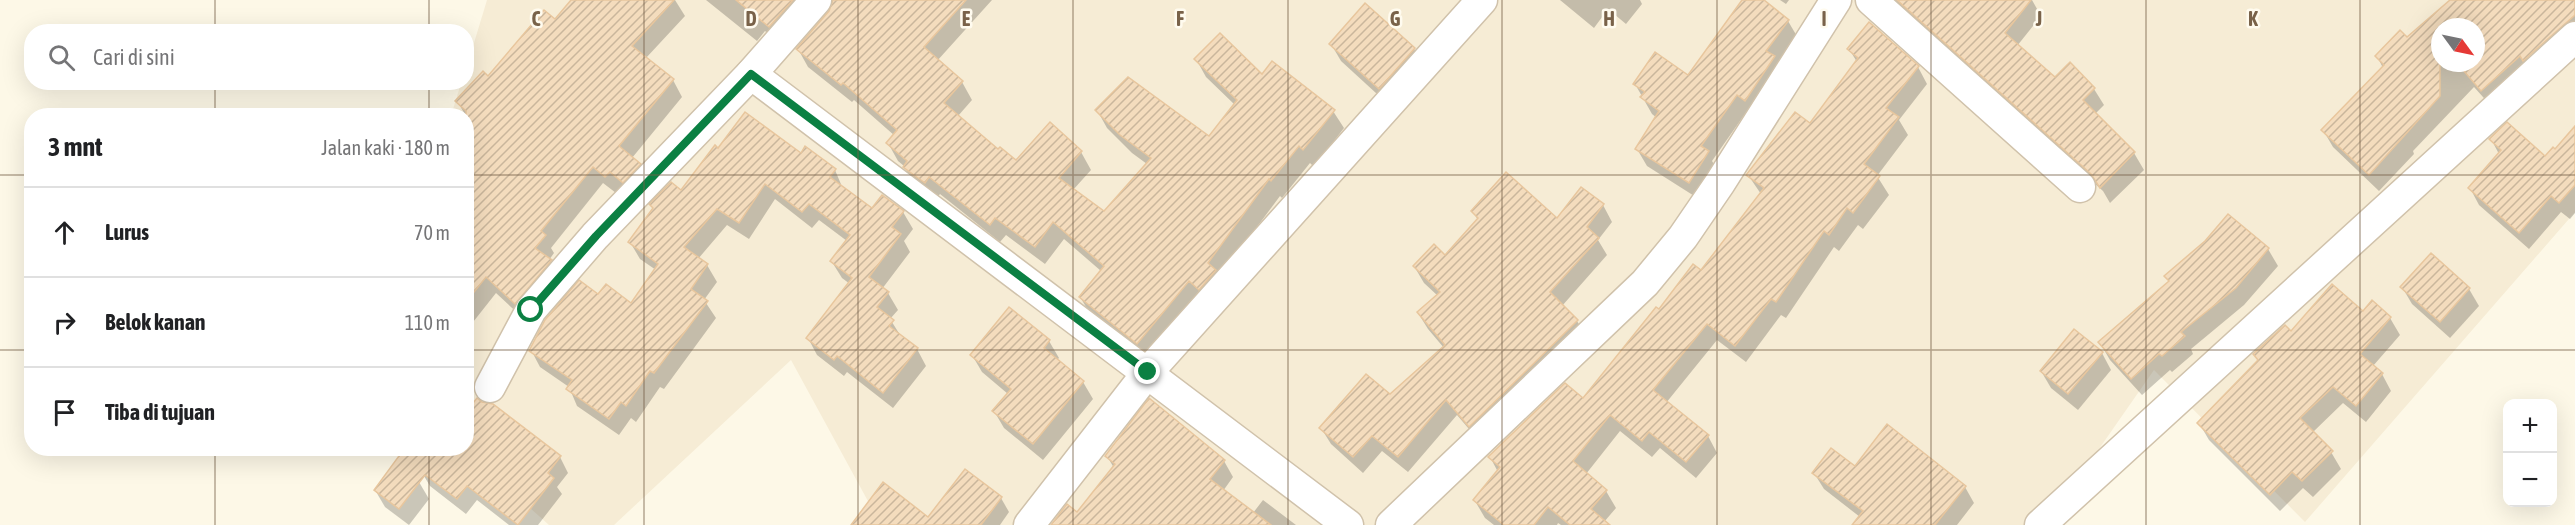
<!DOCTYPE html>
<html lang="id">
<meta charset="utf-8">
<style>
body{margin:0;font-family:"Asap Condensed",sans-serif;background:#f6f6f6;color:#202124}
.controls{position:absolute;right:18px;bottom:18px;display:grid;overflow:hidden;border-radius:12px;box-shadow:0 6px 24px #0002}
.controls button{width:54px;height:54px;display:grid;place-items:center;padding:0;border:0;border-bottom:2px solid #e0e0e0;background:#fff;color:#202124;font:30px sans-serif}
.compass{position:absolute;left:2431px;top:18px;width:54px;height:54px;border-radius:50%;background:#fff;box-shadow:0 6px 24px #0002;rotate:123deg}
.stop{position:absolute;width:18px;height:18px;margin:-14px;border:4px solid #0b8043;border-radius:50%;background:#fff}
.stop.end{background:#0b8043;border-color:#fff;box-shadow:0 2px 6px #0008}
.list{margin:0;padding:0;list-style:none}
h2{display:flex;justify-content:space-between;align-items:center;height:78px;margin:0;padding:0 24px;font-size:26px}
h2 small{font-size:20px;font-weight:400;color:#757577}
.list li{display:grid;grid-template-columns:39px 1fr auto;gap:18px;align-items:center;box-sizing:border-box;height:90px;padding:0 24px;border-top:2px solid #e0e0e0}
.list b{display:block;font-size:22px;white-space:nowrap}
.list em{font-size:20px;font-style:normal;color:#757577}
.icon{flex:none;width:33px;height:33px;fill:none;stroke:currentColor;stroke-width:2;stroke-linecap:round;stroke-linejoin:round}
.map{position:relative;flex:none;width:2575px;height:525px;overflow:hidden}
.search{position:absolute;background:#fff;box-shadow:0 6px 24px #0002;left:24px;top:24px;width:450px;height:66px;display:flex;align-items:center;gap:15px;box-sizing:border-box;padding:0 21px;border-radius:24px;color:#757577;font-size:22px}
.panel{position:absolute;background:#fff;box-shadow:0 6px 24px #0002;left:24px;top:108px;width:450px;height:348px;border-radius:24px}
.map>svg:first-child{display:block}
.residential{fill:#f6ecd5;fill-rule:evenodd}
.shadow{fill:#0003;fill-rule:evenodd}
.building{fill:url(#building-hatch);stroke:#e8c69d;stroke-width:1.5}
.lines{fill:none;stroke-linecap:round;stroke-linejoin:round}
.street-casing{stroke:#d0c2ab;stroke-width:33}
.street{stroke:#fff;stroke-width:30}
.route{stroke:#0b8043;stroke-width:8}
.grid{fill:none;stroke:#796249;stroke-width:1.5;stroke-opacity:0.55}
.grid-label{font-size:20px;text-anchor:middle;font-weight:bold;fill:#796249;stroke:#fffbef;stroke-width:5;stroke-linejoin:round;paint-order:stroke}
</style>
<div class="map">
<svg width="2575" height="525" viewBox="0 0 2575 525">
<defs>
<pattern id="building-hatch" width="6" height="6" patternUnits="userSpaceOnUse" patternTransform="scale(1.5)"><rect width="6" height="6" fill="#f4dcbd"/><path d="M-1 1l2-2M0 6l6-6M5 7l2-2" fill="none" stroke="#cab69c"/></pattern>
</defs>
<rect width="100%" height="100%" fill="#fdf8e7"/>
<path class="residential" d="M487,0H2575V212L2305,522L2154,370L2046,525H881L791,360L614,525H549L464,449L466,448V116H451L461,83L466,82L467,66ZM2440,27H2476V63H2440Z"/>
<g class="shadow">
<path d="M580,0H675L685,16L646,58L673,80L682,97L632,158L640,165L649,182L633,199L620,188L616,193L603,183L551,248L554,253L549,260L560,278L525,320L496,293L466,331V116L457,101L488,78Z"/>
<path d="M706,0H821L779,43L765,31L757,41Z"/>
<path d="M834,0H992L937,61L962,82L972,100L958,116L998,151L1016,162L1081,152L1091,170L1073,190L1104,213L1147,164L1132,153L1107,128L1097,110L1209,138L1235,105L1206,77L1196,59L1262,76L1333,111L1344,128L1314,167L1310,163L1282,198L1280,196L1219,278L1147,361L1091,315L1080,297L1101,271L1064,239L1045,264L1006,235L1000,242L940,194L935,200L915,185L904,166L898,161L888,143L895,136L854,100L852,102L808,67L798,49L831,12Z"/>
<path d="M1560,0H1640L1642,4L1626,24L1608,9L1594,28Z"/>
<path d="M1744,0H1761L1788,21L1798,38L1755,117L1747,111L1712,161L1717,169L1699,199L1647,166L1637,149L1657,118L1652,114L1635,84L1688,78Z"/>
<path d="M1780,0H1789L1786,4Z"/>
<path d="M1885,0H2032L2041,16L2017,46L2055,79L2094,89L2104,105L2095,114L2134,153L2144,170L2110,203L2103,191L1894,4Z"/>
<path d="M2452,0H2463L2524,52L2534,69L2492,107L2474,87L2413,151L2414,154L2379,191L2333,147L2323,130L2383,68L2377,56L2407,39ZM2440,27H2476V63H2440Z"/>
<path d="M2508,0H2575V40L2569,45L2511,5Z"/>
<path d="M1365,5L1414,49L1424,66L1389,105L1341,61L1331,44Z"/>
<path d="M1849,49L1918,67L1927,84L1899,120L1908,135L1877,176L1889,195L1863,229L1858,225L1839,251L1834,247L1786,318L1781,315L1746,362L1717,340L1666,403L1708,436L1717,453L1696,478L1660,448L1652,457L1620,431L1586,474L1606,491L1616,508L1604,522L1608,525H1561L1558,523L1557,525H1494L1485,518L1475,501L1498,472L1490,457L1584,400L1659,311L1702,272L1761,194L1748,175L1810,125L1857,62Z"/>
<path d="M2575,128V213L2570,219L2561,212L2529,249L2479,205L2470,188L2499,154L2491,139L2545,158L2555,151Z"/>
<path d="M719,150L801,155L835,170L843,189L872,210L903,212L913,229L904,241L910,252L882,289L888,293L898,310L890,319L902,338L917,349L926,366L893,408L847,372L844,376L817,355L808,338L850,284L842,278L832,262L847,241L819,220L812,228L775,199L749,239L727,225L698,259L707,265L717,282L704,300L716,318L664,389L660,387L636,422L631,418L619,435L577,406L569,387L540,367L531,350L599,297L632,305L656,270L640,259L630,242L681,192Z"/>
<path d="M1603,205L1612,222L1598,240L1607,255L1562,306L1577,321L1587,337L1480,442L1457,415L1408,472L1382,451L1363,473L1331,444L1321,428L1390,396L1444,348L1428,329L1418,313L1438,296L1424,283L1414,266L1445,257L1478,220L1473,212L1557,220Z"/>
<path d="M2268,249L2278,266L2244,305L2191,349L2193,354L2172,372L2170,370L2142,395L2110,360L2100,343Z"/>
<path d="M2432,255L2469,289L2479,306L2450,338L2412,304L2402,287Z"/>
<path d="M1009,309L1049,341L1059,358L1057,360L1083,382L1093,399L1043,460L1004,428L994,411L1008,394L982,372L972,355Z"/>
<path d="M2363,313L2390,318L2400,335L2373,366L2382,374L2391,391L2366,422L2343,403L2312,433L2331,452L2341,469L2313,497L2303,488L2280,511L2209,440L2199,423L2259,362L2255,355L2291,333Z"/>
<path d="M2102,353L2111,370L2078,410L2051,388L2041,371Z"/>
<path d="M1107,456L1224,461L1233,477L1223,491L1253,513L1263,500L1296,525H1053L1077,514L1114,468Z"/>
<path d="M560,457L568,473L557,487L562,494L538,525H509L477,500L466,514L430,486L421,471Z"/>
<path d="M1855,468L1965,487L1974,503L1957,525H1854L1860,517L1824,489L1814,473Z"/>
<path d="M419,482L429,499L409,525L385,507L375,490Z"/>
<path d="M1001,498L1009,512L1000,525H924Z"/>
</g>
<g class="building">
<path d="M571,0H674L632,46L674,79L619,146L641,164L623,183L610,172L605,177L593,167L541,231L546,235L535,248L552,260L515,304L486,277L466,302V111L455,101L483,71L488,76L544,10L555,19Z"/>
<path d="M736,0H793L769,27Z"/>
<path d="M833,0H966L924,47L963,81L944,103L998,149L1000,147L1016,160L1050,122L1082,151L1059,178L1104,211L1151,158L1120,135L1095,110L1128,77L1209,136L1237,100L1194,59L1220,33L1262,74L1272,61L1335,110L1303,150L1299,146L1271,181L1269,179L1208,263L1216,270L1199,290L1189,281L1137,344L1079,297L1104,266L1053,222L1035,247L995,218L990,225L929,177L925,183L903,167L907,161L886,143L897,130L843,83L841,85L796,49L829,11Z"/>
<path d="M1742,0H1764L1789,20L1766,51L1775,56L1745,101L1737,95L1701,146L1709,151L1689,183L1635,149L1659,111L1640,97L1645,92L1633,84L1655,52L1688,75Z"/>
<path d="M1897,0H2031L2005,33L2055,77L2070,62L2095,88L2083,100L2135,152L2100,188L2091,174Z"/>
<path d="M2450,0H2575V15L2523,61L2520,56L2481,91L2457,63H2476V27H2440V96L2369,175L2321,130L2384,65L2375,56L2400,30L2407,37Z"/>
<path d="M1365,3L1415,48L1379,89L1329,44Z"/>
<path d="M1869,22L1919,66L1886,108L1899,117L1864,164L1880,176L1853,213L1847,208L1829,235L1824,231L1776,302L1771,299L1735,346L1707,324L1653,390L1709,435L1686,462L1649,432L1642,441L1610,415L1573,461L1607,490L1591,509L1610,525H1570L1548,507L1534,525H1504L1473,500L1500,467L1488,457L1565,383L1583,398L1656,307L1659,309L1693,264L1701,270L1764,188L1746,175L1795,112L1810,123L1858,58L1847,49Z"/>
<path d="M745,112L801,153L805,146L836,169L830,177L872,208L882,195L904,211L892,227L901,234L869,277L889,292L877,307L894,320L889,326L918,348L883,393L837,356L834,360L806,338L852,278L830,261L850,235L809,204L802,212L765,184L739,223L717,209L684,247L708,264L691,289L708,301L654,373L650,371L626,406L621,402L609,419L566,389L572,380L529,351L545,320L579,280L598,294L606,284L631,303L658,264L628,242L653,208L649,204L671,182L681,190L715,145L718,148Z"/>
<path d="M2507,122L2545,156L2553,147L2555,149L2575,126V185L2559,203L2551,196L2519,233L2468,188L2501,150L2489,139Z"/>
<path d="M1506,172L1557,218L1581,187L1604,204L1587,227L1599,238L1550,292L1578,320L1469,427L1446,400L1398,457L1372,436L1353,457L1319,428L1366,374L1390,394L1445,345L1417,312L1440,292L1413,266L1434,244L1445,255L1478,218L1471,211Z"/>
<path d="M2228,214L2269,248L2236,288L2181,332L2185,336L2162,356L2159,354L2131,379L2098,342L2169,281L2164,276L2205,241Z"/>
<path d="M2431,253L2470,288L2440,322L2400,287Z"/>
<path d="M2332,284L2363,311L2372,300L2391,317L2360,354L2383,373L2356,406L2333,387L2300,418L2333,451L2302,481L2292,472L2270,495L2197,423L2258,360L2253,354L2285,325L2291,331Z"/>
<path d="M1009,307L1050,340L1044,348L1084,381L1033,444L992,411L1011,389L970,355Z"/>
<path d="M2074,329L2103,352L2068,394L2040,371Z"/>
<path d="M477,398L482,402L493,404L561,456L548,473L554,478L518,525L467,486L457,499L425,475L399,509L374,490L399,456L389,448H466V412Z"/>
<path d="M1149,398L1225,460L1210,479L1271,525H1051L1067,504L1077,512L1115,464L1105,456Z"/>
<path d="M1887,424L1966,486L1935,525H1852L1863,511L1812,473L1831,448L1855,466Z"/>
<path d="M965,469L1002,497L981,525H851L883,482L928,517Z"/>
</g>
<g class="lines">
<g class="street-casing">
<g id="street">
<path d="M1871,0L2080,187"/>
<path d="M751,74L1348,525"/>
<path d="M490,387L531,310L595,236L751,74L816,0"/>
<path d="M1029,525L1148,372L1482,0"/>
<path d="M1391,525L1645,283L1683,237L1720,183L1836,0"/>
<path d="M2040,525L2575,37"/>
</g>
</g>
<use href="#street" class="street"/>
</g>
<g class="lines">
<path class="route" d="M531,310L596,236L751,74L1148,372"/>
</g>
<path class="grid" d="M215,0V32M429,0V32M644,0V525M858,0V525M1073,0V525M1288,0V525M1502,0V525M1717,0V525M1931,0V525M2146,0V525M2360,0V525M215,82V116M429,82V116M0,175H32M466,175H2575M0,350H32M466,350H2575M215,448V525M429,448V525"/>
<g class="grid-label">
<text x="536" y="26">C</text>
<text x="751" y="26">D</text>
<text x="966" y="26">E</text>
<text x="1180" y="26">F</text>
<text x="1395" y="26">G</text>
<text x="1609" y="26">H</text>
<text x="1824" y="26">I</text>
<text x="2039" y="26">J</text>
<text x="2253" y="26">K</text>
</g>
</svg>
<div class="controls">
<button>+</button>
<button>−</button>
</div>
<svg class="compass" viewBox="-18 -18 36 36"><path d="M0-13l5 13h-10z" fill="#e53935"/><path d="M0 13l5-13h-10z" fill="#757577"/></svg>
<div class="stop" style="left:531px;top:310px"></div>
<div class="stop end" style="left:1148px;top:372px"></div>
<div class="search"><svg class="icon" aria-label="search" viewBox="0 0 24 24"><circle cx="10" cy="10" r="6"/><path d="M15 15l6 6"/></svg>Cari di sini</div>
<section class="panel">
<h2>3 mnt<small>Jalan kaki · 180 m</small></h2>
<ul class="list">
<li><svg class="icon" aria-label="ahead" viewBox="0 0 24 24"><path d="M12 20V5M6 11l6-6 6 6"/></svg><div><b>Lurus</b></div><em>70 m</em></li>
<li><svg class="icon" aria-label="right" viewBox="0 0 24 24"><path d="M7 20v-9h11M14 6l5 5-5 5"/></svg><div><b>Belok kanan</b></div><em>110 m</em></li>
<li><svg class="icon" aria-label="arrive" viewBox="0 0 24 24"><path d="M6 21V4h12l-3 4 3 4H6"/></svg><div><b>Tiba di tujuan</b></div></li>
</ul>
</section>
</div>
